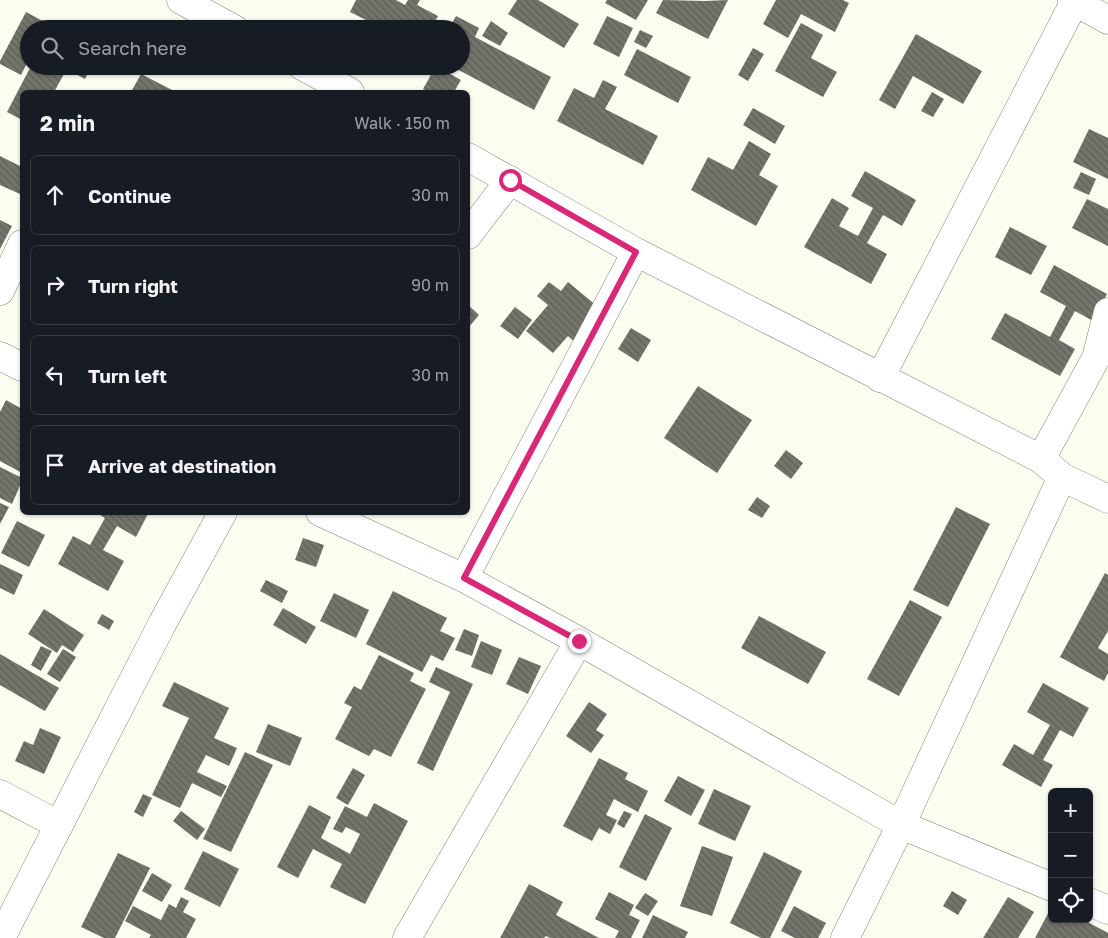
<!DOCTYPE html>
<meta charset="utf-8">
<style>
body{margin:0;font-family:"Golos Text",sans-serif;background:#242831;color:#f1f3f6}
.controls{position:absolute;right:15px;bottom:15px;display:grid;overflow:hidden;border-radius:8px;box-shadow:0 1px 4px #0004}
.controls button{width:45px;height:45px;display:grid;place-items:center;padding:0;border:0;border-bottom:1px solid #363941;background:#171b24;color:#f1f3f6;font:25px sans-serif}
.stop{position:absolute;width:15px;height:15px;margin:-11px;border:4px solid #db2777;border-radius:50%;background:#fff}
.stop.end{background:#db2777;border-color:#fff;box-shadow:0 1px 5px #0008}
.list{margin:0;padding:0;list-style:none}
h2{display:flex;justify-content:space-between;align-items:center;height:65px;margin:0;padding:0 20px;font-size:21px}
h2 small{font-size:16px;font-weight:400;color:#9ea1a6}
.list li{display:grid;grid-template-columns:32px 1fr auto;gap:15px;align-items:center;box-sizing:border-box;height:80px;margin:0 10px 10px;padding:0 10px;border:1px solid #363941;border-radius:8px}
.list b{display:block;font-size:19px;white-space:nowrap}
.list em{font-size:16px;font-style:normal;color:#9ea1a6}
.icon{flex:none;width:28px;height:28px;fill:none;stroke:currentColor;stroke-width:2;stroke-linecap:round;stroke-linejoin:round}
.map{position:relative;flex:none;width:1108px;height:938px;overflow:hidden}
.search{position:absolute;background:#171b24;box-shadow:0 1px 4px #0004;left:20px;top:20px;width:450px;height:55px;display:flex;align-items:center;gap:12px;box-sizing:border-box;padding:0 18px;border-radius:28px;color:#9ea1a6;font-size:19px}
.panel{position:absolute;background:#171b24;box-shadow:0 1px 4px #0004;left:20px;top:90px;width:450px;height:425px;border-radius:8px}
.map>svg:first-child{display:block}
.building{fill:url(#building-back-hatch)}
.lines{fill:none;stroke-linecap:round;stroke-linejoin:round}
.minor-casing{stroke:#84857c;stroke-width:29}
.minor{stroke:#fff;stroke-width:28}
.route{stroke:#db2777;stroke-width:6}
</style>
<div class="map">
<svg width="1108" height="938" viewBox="0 0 1108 938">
<defs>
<pattern id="building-back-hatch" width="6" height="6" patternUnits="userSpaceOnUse" patternTransform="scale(1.25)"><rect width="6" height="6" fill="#74756c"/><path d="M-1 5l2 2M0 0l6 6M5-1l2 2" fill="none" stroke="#5e5f57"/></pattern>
</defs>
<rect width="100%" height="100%" fill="#fbfdf1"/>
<g class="building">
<path d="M356,0H396L405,5L408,0H420L417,5L438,16L431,29H384L350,12Z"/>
<path d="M517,0H538L579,24L564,48L508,14Z"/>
<path d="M607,0H648L636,20L605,3Z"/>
<path d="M663,0L705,1L728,0L708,39L656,13Z"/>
<path d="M776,0H843L849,3L835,32L801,14L788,38L763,24Z"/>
<path d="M26,12L58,29H29V59L21,75L0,64V61Z"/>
<path d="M456,16L479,28L475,37L551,77L534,110L451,66H461V29H449Z"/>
<path d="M607,16L633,28L619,57L593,44Z"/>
<path d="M491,21L508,33L500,46L482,36Z"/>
<path d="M801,23L823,35L811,58L837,72L823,97L775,71Z"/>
<path d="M640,30L653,36L646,48L634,42Z"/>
<path d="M916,34L982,71L963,104L913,76L895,109L879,100Z"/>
<path d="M753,48L764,54L748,81L738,75Z"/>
<path d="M637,49L691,77L678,103L624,75Z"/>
<path d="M31,66H50L64,74L54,92H22V120L7,112Z"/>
<path d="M60,66H92L85,79Z"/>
<path d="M436,66L461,80L454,92H429L423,89Z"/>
<path d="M141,74L176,92H131Z"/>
<path d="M603,80L617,87L605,109L658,136L643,165L557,121L574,88L594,98Z"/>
<path d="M932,92L944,99L933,117L921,111Z"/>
<path d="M753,108L785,126L775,144L743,125Z"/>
<path d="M1089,129L1108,138V179L1073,162Z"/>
<path d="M749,141L771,154L759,175L778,186L756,226L691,190L708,157L733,170Z"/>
<path d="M0,156L22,167V195L0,185Z"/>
<path d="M865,171L916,200L902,226L883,215L867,243L887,254L871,284L804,247L832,198L849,208L839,226L858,236L873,208L851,196Z"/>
<path d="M1081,172L1096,179L1089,195L1073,188Z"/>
<path d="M1087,199L1108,209V246L1072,228Z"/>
<path d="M0,220L12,226L0,249Z"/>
<path d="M1010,227L1047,246L1031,275L995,257Z"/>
<path d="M1054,265L1107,294L1093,321L1075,311L1059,340L1075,349L1060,376L991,339L1005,313L1050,337L1066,306L1040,292Z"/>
<path d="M549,282L561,291L568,282L597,306L581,325L589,332L578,345L568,336L553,353L526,331L548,305L537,296Z"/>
<path d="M468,305L479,315L468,328Z"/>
<path d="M515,307L532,320L518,339L500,326Z"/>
<path d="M631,328L651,340L638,362L618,349Z"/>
<path d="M698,386L752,420L717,473L664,438Z"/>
<path d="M6,400L22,409V428L20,432L22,433V473L0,461V412Z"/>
<path d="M786,450L803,463L791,479L774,466Z"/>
<path d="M0,467L22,478V481L12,504L0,498Z"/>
<path d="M757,497L770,506L762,518L748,510Z"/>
<path d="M0,503L9,507L0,524Z"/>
<path d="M956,507L990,524L948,607L913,590Z"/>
<path d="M95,512H149L136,537L117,526L103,550L124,561L108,591L58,564L73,536L90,545L105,518Z"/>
<path d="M17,521L45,535L29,567L1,553Z"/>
<path d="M303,538L324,545L316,567L295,560Z"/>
<path d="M0,564L23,575L14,595L0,588Z"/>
<path d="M1105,573L1108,575V631L1098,648L1108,654V673L1104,681L1060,657Z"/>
<path d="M266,580L288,591L282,603L260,591Z"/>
<path d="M393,591L447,618L440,631L455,638L443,661L431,655L422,672L366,644Z"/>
<path d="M334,593L369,610L356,638L320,621Z"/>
<path d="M910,600L942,617L899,696L867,679Z"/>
<path d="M283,608L316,627L306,644L273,625Z"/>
<path d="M44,609L84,635L73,652L62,645L57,653L28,634Z"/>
<path d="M102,614L114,621L109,630L97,623Z"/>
<path d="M759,616L826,652L808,684L741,648Z"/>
<path d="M464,629L479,635L472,656L455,650Z"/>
<path d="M481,641L502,650L492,675L471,667Z"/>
<path d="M41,646L52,651L41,671L31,665Z"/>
<path d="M63,649L76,657L60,682L47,674Z"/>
<path d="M0,654L59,688L45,711L0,685Z"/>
<path d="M379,655L414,673L410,681L426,689L391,757L374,749L369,756L335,739L352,707L344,703L354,686L361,690Z"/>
<path d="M519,657L541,666L528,694L506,684Z"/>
<path d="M436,667L473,684L433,771L417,763L450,692L429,682Z"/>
<path d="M174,682L229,708L214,738L237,748L229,766L206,755L197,772L227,786L221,797L192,783L180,808L152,795L189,718L162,706Z"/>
<path d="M1043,683L1089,708L1073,737L1060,730L1043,760L1053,765L1041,787L1002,765L1014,744L1033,755L1050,725L1027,712Z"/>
<path d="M589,702L607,714L596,730L604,735L591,753L566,736Z"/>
<path d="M268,724L302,738L290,766L256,752Z"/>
<path d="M40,728L61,737L44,774L15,761L24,741L33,745Z"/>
<path d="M245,752L273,765L231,852L203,839Z"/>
<path d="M599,758L628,773L625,779L648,791L638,812L614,799L606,815L617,820L610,834L599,828L592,841L563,826Z"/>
<path d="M353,768L365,775L348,805L336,798Z"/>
<path d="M678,776L705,790L691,816L664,801Z"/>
<path d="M714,789L751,806L735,841L698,824Z"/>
<path d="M143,794L152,798L143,817L134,812Z"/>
<path d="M374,803L408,821L365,904L330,887L342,864L313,849L298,878L277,867L309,805L331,817L321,838L350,854L360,834L346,827L342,833L333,829L345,806L367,817Z"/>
<path d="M181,811L205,829L197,840L173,821Z"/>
<path d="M624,811L632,814L624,828L617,824Z"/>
<path d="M645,814L672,828L646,881L619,867Z"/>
<path d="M702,846L733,857L712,916L680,906Z"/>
<path d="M203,851L239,869L220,907L184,889Z"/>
<path d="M764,852L802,871L770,938H761L730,923Z"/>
<path d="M118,853L150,868L115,938H104L81,927Z"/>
<path d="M152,873L172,885L162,902L142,891Z"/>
<path d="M529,884L563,902L556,915L599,938H550L546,936L544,938H500Z"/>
<path d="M952,891L967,900L958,915L943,906Z"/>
<path d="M609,892L634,905L629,915L640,920L631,938H615L619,931L595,919Z"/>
<path d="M645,893L658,901L648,916L635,908Z"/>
<path d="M181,897L189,901L183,912L196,919L186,938H149L151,935L125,921L133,906L161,920L169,904L176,908Z"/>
<path d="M1008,897L1034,912L1018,938H983Z"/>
<path d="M794,906L826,923L818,938H795L781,931Z"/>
<path d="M1052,906V919H1082L1108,933V938H1035Z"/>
<path d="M653,915L688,932L685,938H642Z"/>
</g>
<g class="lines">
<g class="minor-casing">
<g id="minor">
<path d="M181,0L234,29"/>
<path d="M1072,0L1108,20"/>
<path d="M302,66L350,92"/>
<path d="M468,157L636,252L1041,459L1062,477L1108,499"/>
<path d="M468,235L510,180"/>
<path d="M0,291L22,244"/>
<path d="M0,356L22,367"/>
<path d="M880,378L1075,1"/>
<path d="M1041,459L1096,358L1108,312"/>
<path d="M320,512L464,578L579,641L901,825L1052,887"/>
<path d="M464,578L636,252"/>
<path d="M0,794L59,825"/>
<path d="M1089,902L1108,910"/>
<path d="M1,938L161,626L223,512"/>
<path d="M407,938L579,641"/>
<path d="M845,938L901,825L1062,477"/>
</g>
</g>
<use href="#minor" class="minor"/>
</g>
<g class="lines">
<path class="route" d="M510,180L636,252L464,578L579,641"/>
</g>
</svg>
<div class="controls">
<button>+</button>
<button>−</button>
<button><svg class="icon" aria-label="locate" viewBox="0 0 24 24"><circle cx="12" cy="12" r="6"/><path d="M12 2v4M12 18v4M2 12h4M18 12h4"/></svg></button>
</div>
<div class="stop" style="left:510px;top:180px"></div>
<div class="stop end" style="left:579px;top:641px"></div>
<div class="search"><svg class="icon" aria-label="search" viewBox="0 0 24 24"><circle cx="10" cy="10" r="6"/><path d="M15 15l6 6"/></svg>Search here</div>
<section class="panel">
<h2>2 min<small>Walk · 150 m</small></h2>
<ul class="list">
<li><svg class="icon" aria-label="ahead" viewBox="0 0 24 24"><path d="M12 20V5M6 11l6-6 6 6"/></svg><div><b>Continue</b></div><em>30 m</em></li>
<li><svg class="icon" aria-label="right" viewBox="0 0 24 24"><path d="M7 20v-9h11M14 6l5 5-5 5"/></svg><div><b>Turn right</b></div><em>90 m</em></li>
<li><svg class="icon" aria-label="left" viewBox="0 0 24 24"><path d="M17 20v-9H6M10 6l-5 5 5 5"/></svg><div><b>Turn left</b></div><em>30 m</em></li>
<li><svg class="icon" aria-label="arrive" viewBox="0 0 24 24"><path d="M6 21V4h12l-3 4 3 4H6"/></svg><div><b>Arrive at destination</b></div></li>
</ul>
</section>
</div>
